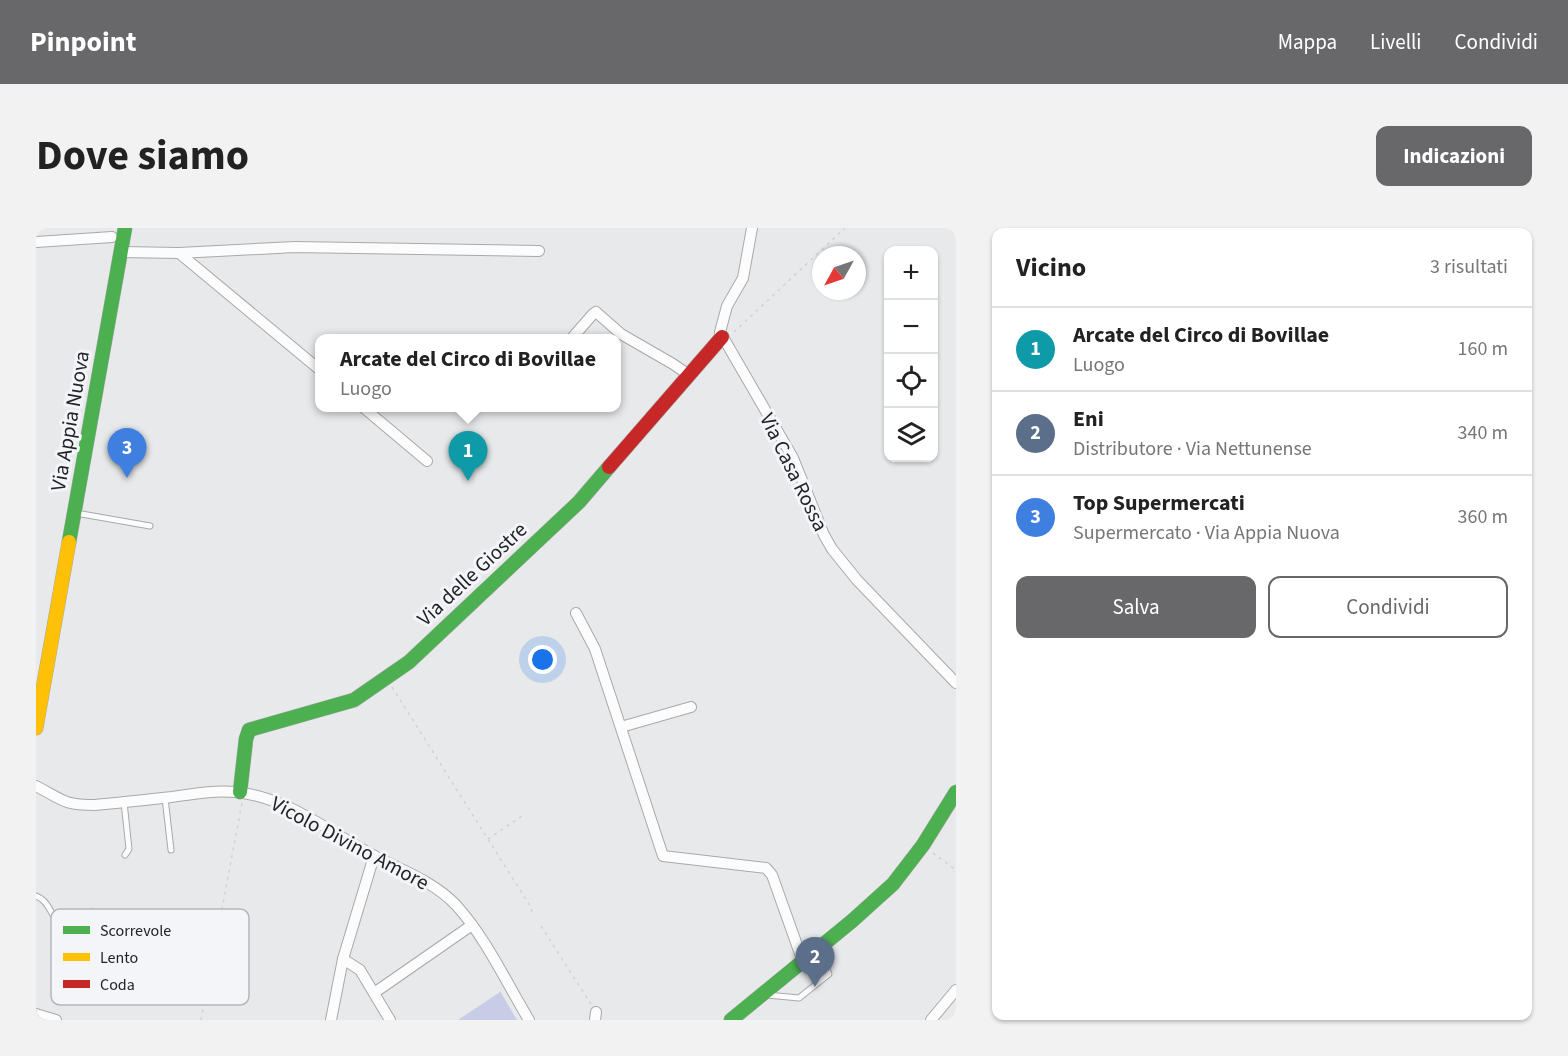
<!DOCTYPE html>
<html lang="it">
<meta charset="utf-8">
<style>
body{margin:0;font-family:"Source Sans 3",sans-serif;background:#f2f2f2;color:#222}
.controls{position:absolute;right:18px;top:18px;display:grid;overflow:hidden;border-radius:12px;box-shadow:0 2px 4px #0004}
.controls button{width:54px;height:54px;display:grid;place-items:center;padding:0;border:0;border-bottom:2px solid #e0e0e0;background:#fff;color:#222;font:30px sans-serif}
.compass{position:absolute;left:776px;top:18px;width:54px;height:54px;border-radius:50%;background:#fff;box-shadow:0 2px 4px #0004;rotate:230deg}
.you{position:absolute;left:507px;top:432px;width:21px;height:21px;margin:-15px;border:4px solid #fff;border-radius:50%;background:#1a73e8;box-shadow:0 0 0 9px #1a73e833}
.badge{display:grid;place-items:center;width:39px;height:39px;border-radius:50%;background:#68686a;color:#fff;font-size:20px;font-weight:700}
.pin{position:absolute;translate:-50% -50px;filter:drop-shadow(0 2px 3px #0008)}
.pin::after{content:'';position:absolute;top:32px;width:21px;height:18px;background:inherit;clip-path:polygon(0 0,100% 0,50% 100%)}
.popup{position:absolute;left:279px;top:106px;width:306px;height:78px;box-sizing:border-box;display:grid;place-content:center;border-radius:12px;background:#fff;filter:drop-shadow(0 2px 4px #0005);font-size:20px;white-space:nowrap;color:#767676}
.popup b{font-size:22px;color:#222}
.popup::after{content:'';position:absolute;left:50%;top:100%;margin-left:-12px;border:12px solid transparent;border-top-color:#fff}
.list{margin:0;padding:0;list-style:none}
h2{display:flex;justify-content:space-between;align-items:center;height:78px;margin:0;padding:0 24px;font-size:26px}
h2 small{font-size:20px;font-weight:400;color:#767676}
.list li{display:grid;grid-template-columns:39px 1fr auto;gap:18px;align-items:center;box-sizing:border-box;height:84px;padding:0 24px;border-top:2px solid #e0e0e0}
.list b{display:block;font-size:22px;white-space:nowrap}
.list p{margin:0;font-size:20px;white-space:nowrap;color:#767676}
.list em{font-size:20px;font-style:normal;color:#767676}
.actions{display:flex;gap:12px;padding:18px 24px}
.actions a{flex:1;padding:14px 0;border:2px solid #68686a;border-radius:12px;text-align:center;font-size:21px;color:#68686a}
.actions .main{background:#68686a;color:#fff}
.icon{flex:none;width:33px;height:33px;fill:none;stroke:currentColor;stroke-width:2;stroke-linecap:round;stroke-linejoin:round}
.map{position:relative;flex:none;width:920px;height:792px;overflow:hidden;border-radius:12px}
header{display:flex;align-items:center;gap:36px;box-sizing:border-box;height:84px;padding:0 30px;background:#68686a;color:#fff}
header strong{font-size:28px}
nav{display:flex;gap:33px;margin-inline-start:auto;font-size:21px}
.intro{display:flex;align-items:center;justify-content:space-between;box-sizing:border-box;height:144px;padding:0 36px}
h1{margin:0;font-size:42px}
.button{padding:15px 27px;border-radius:12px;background:#68686a;color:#fff;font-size:21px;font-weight:700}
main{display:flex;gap:36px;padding:0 36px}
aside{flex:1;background:#fff;border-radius:12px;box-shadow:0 2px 4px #0004}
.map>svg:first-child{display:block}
.green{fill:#c8cce6}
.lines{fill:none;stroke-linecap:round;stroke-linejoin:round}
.lane-casing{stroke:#a8a9ab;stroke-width:7}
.street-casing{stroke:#a8a9ab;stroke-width:12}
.fast-casing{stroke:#a8a9ab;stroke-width:15}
.slow-casing{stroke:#a8a9ab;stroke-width:15}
.jam-casing{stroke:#a8a9ab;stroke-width:15}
.path{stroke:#d2d2d3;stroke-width:1.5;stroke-dasharray:3 4.5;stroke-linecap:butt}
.lane{stroke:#fcfcfc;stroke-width:5}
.street{stroke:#fcfcfc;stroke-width:10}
.fast{stroke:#4caf50;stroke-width:14}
.slow{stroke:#ffc107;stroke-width:14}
.jam{stroke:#c62828;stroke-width:14}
.labels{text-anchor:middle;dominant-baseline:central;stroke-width:6;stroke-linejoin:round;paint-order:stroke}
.street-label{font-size:21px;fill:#232325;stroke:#f4f5f9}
.key{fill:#f4f5f9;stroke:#b5b6b9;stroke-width:1.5}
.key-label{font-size:16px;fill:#232325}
</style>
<header>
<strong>Pinpoint</strong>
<nav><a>Mappa</a><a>Livelli</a><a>Condividi</a></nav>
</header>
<div class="intro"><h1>Dove siamo</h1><a class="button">Indicazioni</a></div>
<main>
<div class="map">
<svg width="920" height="792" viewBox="0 0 920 792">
<rect width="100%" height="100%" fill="#e8e9eb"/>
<path class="green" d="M464,763L481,792H422L464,764Z"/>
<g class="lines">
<g class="lane-casing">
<g id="lane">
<path d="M40,285L114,298"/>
<path d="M129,570L135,622"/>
<path d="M88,574L93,621L89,627"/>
<path d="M0,668C15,673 15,693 29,699L55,684"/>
<path d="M731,767L763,770L793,746L783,722"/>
</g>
</g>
<g class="street-casing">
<g id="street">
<path d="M716,0L707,50L691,78L684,104L757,230L788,307L796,321L821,352L920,455"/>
<path d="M0,14L76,9"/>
<path d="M85,24L143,25L259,19L503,23"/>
<path d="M143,25L284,142"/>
<path d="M536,110L557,86L560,84L585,106L637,136L653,147"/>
<path d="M328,180L391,233"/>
<path d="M540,385L559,421L627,628L730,640L736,647L767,734"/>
<path d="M585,499L655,479"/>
<path d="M0,558C27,572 27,577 59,577C85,574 111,572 136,569C157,566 178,562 199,564C251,569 290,602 335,626C364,642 396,652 420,677C450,710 470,754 493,792"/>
<path d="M307,731L324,742L354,792"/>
<path d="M338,765L436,697"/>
<path d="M0,786L20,792"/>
<path d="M295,792L307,731L338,628"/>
<path d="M559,792L560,784"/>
<path d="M895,792L920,762"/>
</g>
</g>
<g class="fast-casing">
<g id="fast">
<path d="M33,314L89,0"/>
<path d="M204,564L210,511L213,502L318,472L373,434L543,274L573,239"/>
<path d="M695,792L816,693L857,656L887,617L920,564"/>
</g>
</g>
<g class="slow-casing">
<path id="slow" d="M0,500L33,314"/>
</g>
<g class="jam-casing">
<path id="jam" d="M573,239L686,109"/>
</g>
<g class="path">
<path d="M698,104L809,0"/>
<path d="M356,459L496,681L495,684"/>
<path d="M452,611L489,586"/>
<path d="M897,625L920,642"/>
<path d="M505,698L555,776"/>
<path d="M165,792L206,575"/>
</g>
<use href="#lane" class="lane"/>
<use href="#street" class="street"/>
<use href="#fast" class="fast"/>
<use href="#slow" class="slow"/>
<use href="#jam" class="jam"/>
</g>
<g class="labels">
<g class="street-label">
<text transform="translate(34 193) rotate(-80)">Via Appia Nuova</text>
<text transform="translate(758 244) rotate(64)">Via Casa Rossa</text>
<text transform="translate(436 346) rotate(-43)">Via delle Giostre</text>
<text transform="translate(314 615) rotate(28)">Vicolo Divino Amore</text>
</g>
</g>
<rect x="15" y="681" width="198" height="96" rx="9" class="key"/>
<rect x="27" y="698" width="27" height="8" fill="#4caf50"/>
<rect x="27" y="725" width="27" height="8" fill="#ffc107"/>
<rect x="27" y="752" width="27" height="8" fill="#c62828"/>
<g class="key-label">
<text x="64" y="708">Scorrevole</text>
<text x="64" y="735">Lento</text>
<text x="64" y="762">Coda</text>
</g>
</svg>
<div class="controls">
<button>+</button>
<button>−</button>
<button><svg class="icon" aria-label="locate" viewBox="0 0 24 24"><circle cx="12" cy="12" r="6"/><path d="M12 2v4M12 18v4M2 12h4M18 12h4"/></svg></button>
<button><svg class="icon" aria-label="layers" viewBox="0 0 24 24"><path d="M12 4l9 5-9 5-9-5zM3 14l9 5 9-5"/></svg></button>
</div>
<svg class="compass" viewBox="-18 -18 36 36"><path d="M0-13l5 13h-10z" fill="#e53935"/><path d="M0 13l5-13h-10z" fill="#767676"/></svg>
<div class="you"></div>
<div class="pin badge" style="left:432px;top:253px;background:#0f9aa8">1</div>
<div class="popup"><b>Arcate del Circo di Bovillae</b>Luogo</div>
<div class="pin badge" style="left:779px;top:759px;background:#5c6f8a">2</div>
<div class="pin badge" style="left:91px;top:250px;background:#3f7fe0">3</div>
</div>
<aside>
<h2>Vicino<small>3 risultati</small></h2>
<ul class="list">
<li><span class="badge" style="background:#0f9aa8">1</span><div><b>Arcate del Circo di Bovillae</b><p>Luogo</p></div><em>160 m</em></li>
<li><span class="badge" style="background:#5c6f8a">2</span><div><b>Eni</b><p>Distributore · Via Nettunense</p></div><em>340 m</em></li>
<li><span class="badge" style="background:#3f7fe0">3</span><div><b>Top Supermercati</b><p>Supermercato · Via Appia Nuova</p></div><em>360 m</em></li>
</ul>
<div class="actions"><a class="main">Salva</a><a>Condividi</a></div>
</aside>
</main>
